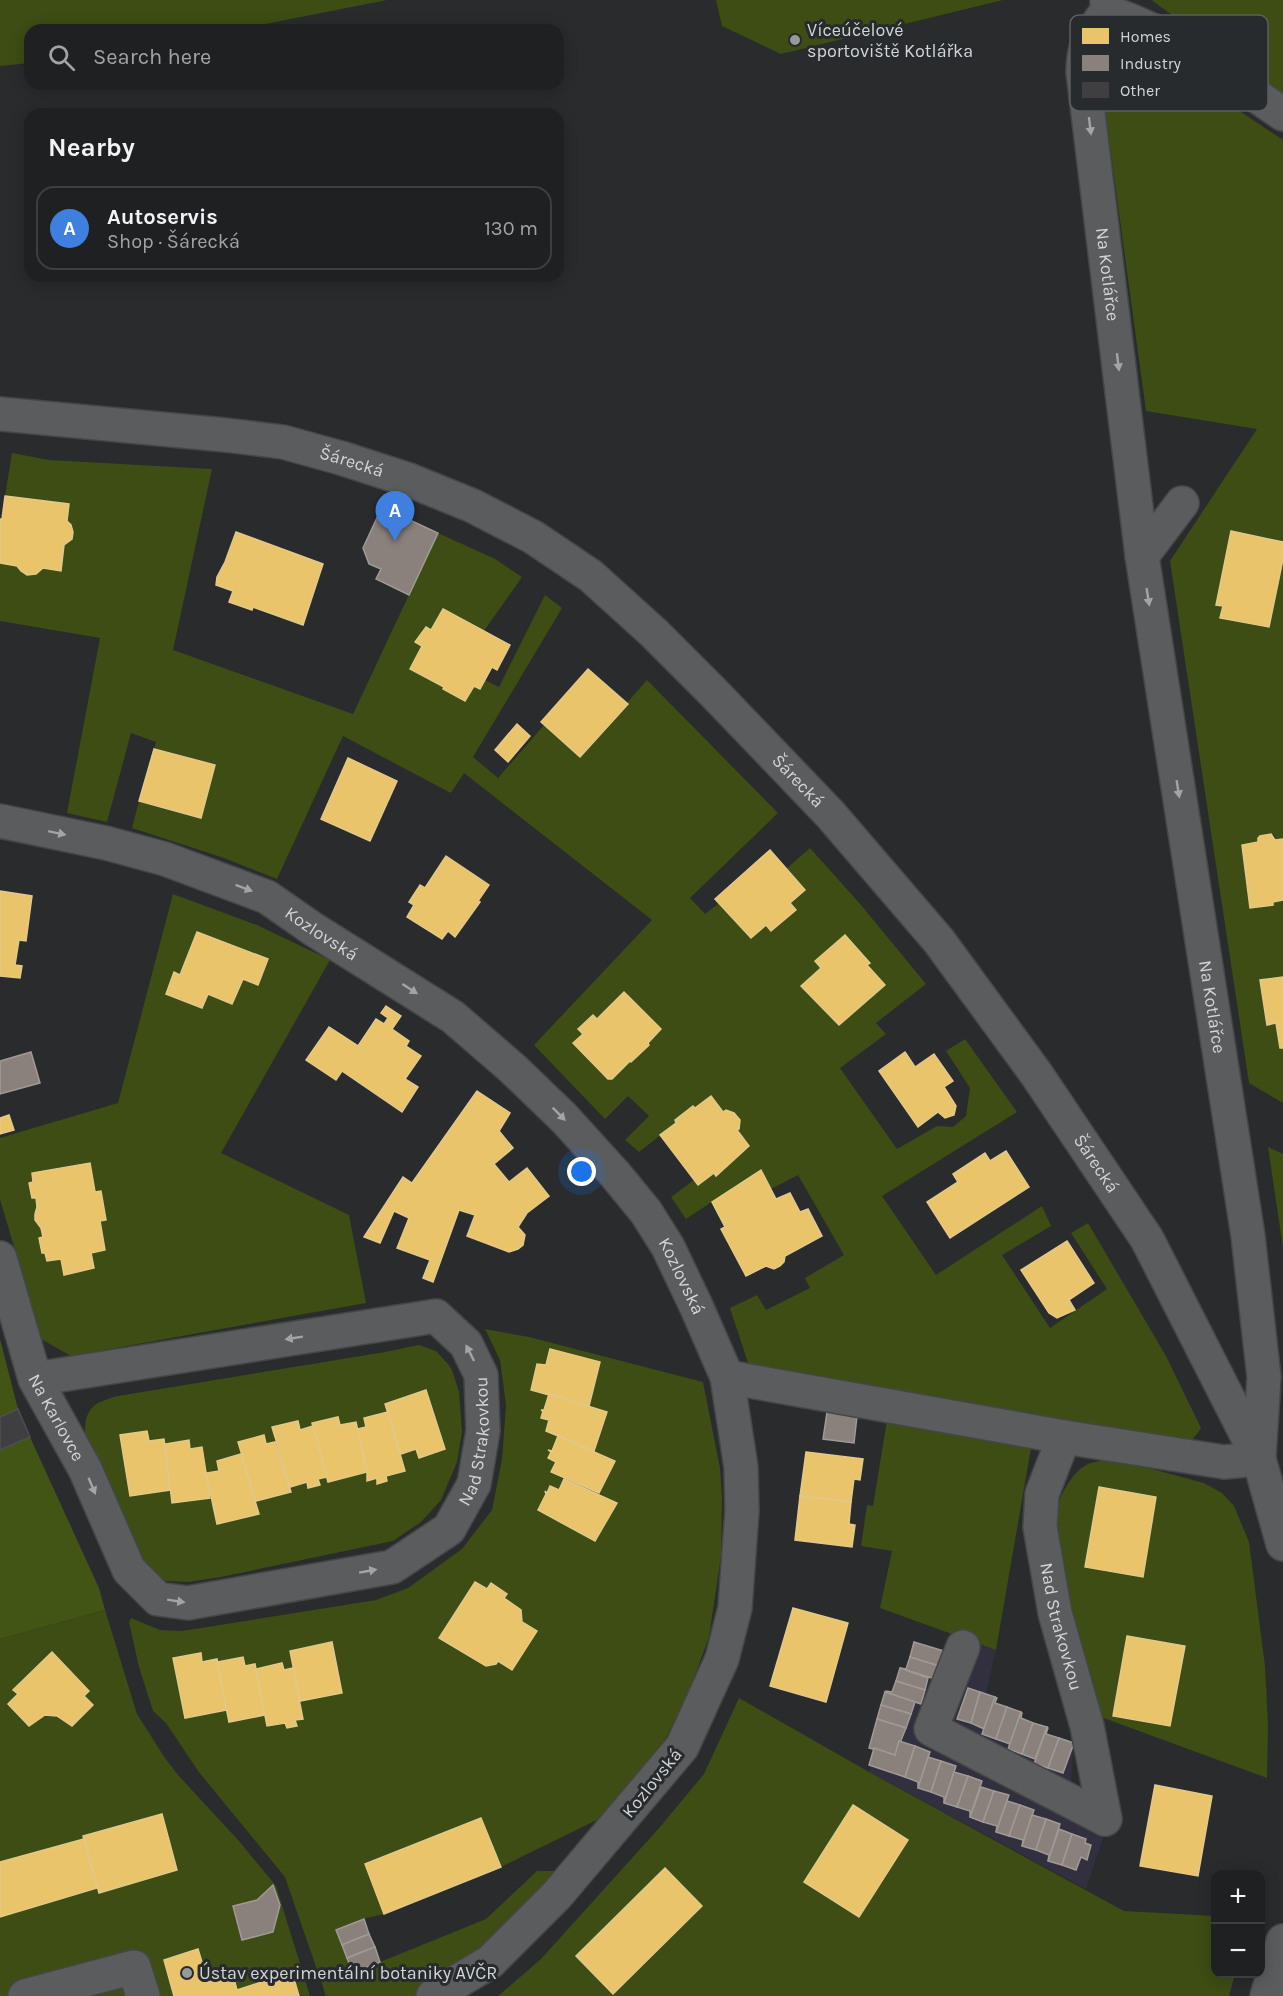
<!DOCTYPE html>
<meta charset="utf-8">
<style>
body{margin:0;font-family:Karla,sans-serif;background:#2c2d2f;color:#f1f3f6}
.controls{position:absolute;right:18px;bottom:18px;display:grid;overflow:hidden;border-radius:12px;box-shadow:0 3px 15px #0003}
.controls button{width:54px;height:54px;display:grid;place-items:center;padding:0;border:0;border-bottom:2px solid #3c3e40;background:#1f2022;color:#f1f3f6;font:30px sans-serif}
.you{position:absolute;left:582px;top:1172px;width:21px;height:21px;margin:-15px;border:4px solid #fff;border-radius:50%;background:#1a73e8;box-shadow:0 0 0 9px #1a73e833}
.badge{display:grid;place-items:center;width:39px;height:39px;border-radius:50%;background:#d93025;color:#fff;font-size:20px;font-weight:700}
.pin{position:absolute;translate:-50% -50px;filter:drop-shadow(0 2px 3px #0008)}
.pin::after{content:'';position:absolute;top:32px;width:21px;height:18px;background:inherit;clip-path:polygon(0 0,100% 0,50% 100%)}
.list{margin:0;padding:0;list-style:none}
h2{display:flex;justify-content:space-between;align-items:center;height:78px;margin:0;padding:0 24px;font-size:26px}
h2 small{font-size:20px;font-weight:400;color:#a1a3a5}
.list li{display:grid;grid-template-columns:39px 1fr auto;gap:18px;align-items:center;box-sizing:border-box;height:84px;margin:0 12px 12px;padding:0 12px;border:2px solid #3c3e40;border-radius:18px}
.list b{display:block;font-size:22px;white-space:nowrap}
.list p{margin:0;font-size:20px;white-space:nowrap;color:#a1a3a5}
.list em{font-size:20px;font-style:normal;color:#a1a3a5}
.icon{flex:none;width:33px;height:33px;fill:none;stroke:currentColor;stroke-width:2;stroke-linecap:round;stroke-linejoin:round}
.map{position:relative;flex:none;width:1283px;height:1996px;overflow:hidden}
.search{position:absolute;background:#1f2022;box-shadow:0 3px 15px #0003;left:24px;top:24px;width:540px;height:66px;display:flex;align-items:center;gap:15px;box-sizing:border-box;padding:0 21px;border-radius:18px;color:#a1a3a5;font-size:22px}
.panel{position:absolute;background:#1f2022;box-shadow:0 3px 15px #0003;left:24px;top:108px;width:540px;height:174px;border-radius:18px}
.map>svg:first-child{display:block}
.industrial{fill:#322f3e}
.green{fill:#3d4d14;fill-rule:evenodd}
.forest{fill:#425514}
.homes{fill:#e9c46a;stroke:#e2c98a;stroke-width:1.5}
.industry{fill:#8a817c;stroke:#a09a97;stroke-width:1.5}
.building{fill:#3f3f41;stroke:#4f4f51;stroke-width:1.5}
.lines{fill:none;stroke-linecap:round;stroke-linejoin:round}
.minor-casing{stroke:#454648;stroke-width:36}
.minor{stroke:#5b5c5d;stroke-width:33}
.oneway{fill:#a2a4a6}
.poi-dot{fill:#97999b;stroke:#282b2e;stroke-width:2}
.labels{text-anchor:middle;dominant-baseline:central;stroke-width:6;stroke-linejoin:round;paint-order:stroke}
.poi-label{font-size:18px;fill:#d2d4d6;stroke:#282b2e;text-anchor:start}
.street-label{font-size:18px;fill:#d2d4d6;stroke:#282b2e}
.key{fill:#282b2e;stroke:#5b5e60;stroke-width:1.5}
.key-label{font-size:16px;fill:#d2d4d6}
</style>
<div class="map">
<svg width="1283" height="1996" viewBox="0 0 1283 1996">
<rect width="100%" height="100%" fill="#292b2d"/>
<path class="industrial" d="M954,1635L996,1650L986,1694L995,1703L1046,1734L1074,1743L1071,1781L1113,1808L1086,1889L869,1772L886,1691L892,1692L900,1667L906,1668L914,1642L944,1651Z"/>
<g class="green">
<path d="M0,0H387L235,30H30V63L0,66Z"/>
<path d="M716,0H1003L781,54L722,26Z"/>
<path d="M1152,0H1283V94L1154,2Z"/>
<path d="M1109,41L1223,100L1283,140V542L1217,605L1223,606L1220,617L1269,627L1283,559V839L1275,840V836L1271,834L1260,836L1258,838V842L1242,845L1250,908L1273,905V902L1283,900V977L1260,981L1267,1024L1276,1023L1280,1048H1283V1103L1249,1083L1170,561L1257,429L1146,411L1097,51Z"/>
<path d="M12,453L49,460L212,469L173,650L353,714L438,533L495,559L522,577L484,631L431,630L425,627L415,641L422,646L444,687L443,689L465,701L474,686L480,689L485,680L499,687L545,595L562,608L473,757L498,778L544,725L580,757L647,680L778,813L690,898L705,914L719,903L751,938L766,925L772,931L795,910L790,903L804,890L786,869L810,848L861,905L926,984L876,1023L886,1034L840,1068L897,1149L937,1126L953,1127L966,1116L970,1088L946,1051L965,1039L1017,1112L882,1196L936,1275L1042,1206L1051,1226L1002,1255L1050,1328L1107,1289L1071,1233L1088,1223L1166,1356L1201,1428L1190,1443L749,1366L730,1308L757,1295L766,1310L810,1288L805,1278L844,1255L798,1175L771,1189L760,1170L686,1219L671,1197L694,1180L698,1185L714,1173L717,1175L749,1146L737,1130L739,1129L740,1120L734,1113L695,1108L693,1106L675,1120L676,1123L639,1152L625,1140L649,1116L628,1096L605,1119L534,1045L652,920L464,773L451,793L343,736L277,879L224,858L132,828L139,801L201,817L215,766L154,749L156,742L131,733L107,822L67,813L100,638L0,621V563L17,566C23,576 35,579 43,568L61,571L64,545L72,539C74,532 74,525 67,521L68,504L5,496ZM845,935L869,962L867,965L885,985L839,1025L801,986L821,968L815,961ZM624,993L661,1029L648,1043L649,1045L632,1062L630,1061L612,1079H608L573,1043L583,1034L579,1029L593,1015L597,1019Z"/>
<path d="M173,894L257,925L330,960L221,1153L349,1215L366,1303L71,1356L41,1339L0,1199V1138L118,1103ZM197,932L268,959L258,984L243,979L232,1004L208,994L202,1008L166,994L174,973L180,975ZM32,1173L95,1192H101L106,1219L100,1221L105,1250L91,1253L93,1268L64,1274L61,1259L47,1261L45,1253H41L39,1238L43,1237L41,1228L35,1218L37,1207L36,1198H32Z"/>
<path d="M1268,1147L1283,1154V1248Z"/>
<path d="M485,1329L529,1337L703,1382L720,1468L722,1498L721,1556L709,1637L690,1689L661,1748L611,1813L501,1867L365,1864L384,1914L363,1919L336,1930L353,1973L486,1919L537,1871H564L491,1943L415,1996H326L285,1877L198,1771L166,1723L153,1711L139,1667L129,1622L131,1618L160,1630L182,1631L376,1600L408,1588L462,1549L492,1510L502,1459L506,1405L500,1360ZM550,1349L600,1362L589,1406L607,1412L594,1451L615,1461L599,1493L617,1504L595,1540L538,1510L546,1494L545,1491L547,1493L559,1490L564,1479L551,1472L556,1462L548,1458L551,1452L549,1450L552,1451L558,1436L546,1431L549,1420L541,1418L543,1411L541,1410H544L549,1394L531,1389L537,1364L546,1365ZM475,1582L487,1589L491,1583L507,1593L504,1598L521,1610L522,1622L536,1631L512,1669L498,1661L496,1664L486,1666L439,1638ZM332,1642L342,1693L300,1701L303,1718L295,1720L296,1726L287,1728L285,1723L267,1726L265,1715L227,1710L185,1718L173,1659L200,1653L202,1662H217L243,1657L245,1666L255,1664L256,1669L282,1663L284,1670L293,1668L290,1651Z"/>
<path d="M419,1345L436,1351L448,1364L452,1370L459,1392L462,1432L457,1462L441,1500L421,1522L393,1541L221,1577L188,1582L166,1581L146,1568L85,1433C85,1407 95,1402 118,1396L385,1352ZM385,1404L445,1449L419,1457L416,1449L401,1454L405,1471L386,1476L387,1481L378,1484L377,1478L367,1472L329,1482L327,1477L318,1479L320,1485L308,1487L307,1482L290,1487L291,1492L256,1501L259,1514L218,1524L210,1498L173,1503L170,1490L130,1495L149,1441L164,1439L165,1444L188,1440L190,1449L202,1447L206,1473L219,1471L217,1461L241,1454L238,1442L264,1435L266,1444L275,1442L272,1427L298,1421L300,1430L313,1426L312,1423L337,1417L340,1425L355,1422L357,1429L366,1427L365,1418L388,1412Z"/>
<path d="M887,1420L1031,1448L996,1650L880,1608L892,1551L861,1546L867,1505L873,1506Z"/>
<path d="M1119,1460L1204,1483L1222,1493L1234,1506L1249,1542L1265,1666L1268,1725L1267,1778L1090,1713L1052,1521C1058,1501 1071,1466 1095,1462C1103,1460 1112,1460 1119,1460Z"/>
<path d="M105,1610L137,1714L165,1758L178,1775L239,1841L276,1886L310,1996L237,1990L233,1975L208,1982L198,1949L164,1960L174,1996H0V1917L97,1889L99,1893L177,1870L162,1814L83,1836L84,1839L0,1862V1639ZM52,1652L89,1690L84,1696L93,1705L72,1726C59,1714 49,1713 34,1721L18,1694L13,1690ZM273,1885L280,1905L242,1940L233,1906L257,1900Z"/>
<path d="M739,1698L869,1772L1124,1911L1215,1916L1216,1974H1235L1229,1996H498L541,1959L660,1827L704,1774ZM853,1805L907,1840L858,1917L804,1882Z"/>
</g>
<g class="forest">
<path d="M0,1339L18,1409L0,1417Z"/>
<path d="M30,1437L99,1588L105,1610L0,1639V1450Z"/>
</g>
<g class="homes">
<path d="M5,496L69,504L67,521L71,525L73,532L72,539L64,545L61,571L43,568L36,574L27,575L21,571L17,566L0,563V519H2Z"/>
<path d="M1231,531L1283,542V559L1269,627L1220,618L1223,606L1216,605Z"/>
<path d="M236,532L323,564L303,625L253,607L252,610L229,602L233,591L216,585L217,577L225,562Z"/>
<path d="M443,609L510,645L497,670L492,667L480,689L474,686L465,701L443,689L444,687L410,669L422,646L415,642L426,627L431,630Z"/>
<path d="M588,669L628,704L580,757L541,722Z"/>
<path d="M517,724L530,736L508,762L495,750Z"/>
<path d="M154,749L215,765L201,818L139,801Z"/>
<path d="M348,758L397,781L370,841L321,819Z"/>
<path d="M1271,834L1275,840L1283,839V900L1273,902V905L1250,908L1242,845L1258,842V838L1260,836Z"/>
<path d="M770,850L805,890L790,903L796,910L771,931L766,925L751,938L715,899Z"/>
<path d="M446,856L489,885L478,901L480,902L455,937L448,931L442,939L407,917L414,905L409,902L420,885L425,888Z"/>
<path d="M0,891L32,896L26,941L19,940L15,965L22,966L20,978L0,976Z"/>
<path d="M197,932L268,959L258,985L243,979L232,1004L208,994L202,1008L166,994L174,972L180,975Z"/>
<path d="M845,935L870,963L867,965L885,985L839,1025L801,986L821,968L815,961Z"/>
<path d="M1283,977V1048H1280L1276,1023L1267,1025L1260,980Z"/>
<path d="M624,992L661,1029L648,1043L649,1045L631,1062L630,1061L612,1079H608L573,1043L583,1034L578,1029L593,1015L597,1019Z"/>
<path d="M386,1006L401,1016L392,1029L409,1041L406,1046L421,1056L405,1079L418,1087L402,1112L342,1071L336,1080L306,1060L329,1027L358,1046L376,1019L384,1024L388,1018L381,1013Z"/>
<path d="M905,1052L915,1067L934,1054L953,1081L944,1087L956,1106L954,1115L945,1118L938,1112L918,1127L879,1071Z"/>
<path d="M477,1091L510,1113L499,1131L513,1148L494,1164L509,1182L527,1168L549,1196L527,1213L518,1227L525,1235L523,1245L518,1249L509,1252L467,1236L475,1215L459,1210L433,1282L423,1278L430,1260L397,1248L409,1218L394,1211L380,1243L364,1237L403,1177L412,1183Z"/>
<path d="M711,1096L723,1112L726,1110L734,1113L740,1120L739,1129L737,1130L749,1146L716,1176L714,1173L698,1185L660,1135L676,1123L675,1120L693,1106L695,1108Z"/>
<path d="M9,1115L14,1130L0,1134V1118Z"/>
<path d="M1006,1151L1029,1187L950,1238L927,1202L958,1182L953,1174L985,1153L990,1161Z"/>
<path d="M90,1163L95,1192L101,1191L106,1220L100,1221L105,1250L91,1253L94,1268L64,1275L61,1259L47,1261L45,1253H42L39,1238L43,1237L41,1228L35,1220V1214L37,1207L36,1198H32L29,1183L33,1182L32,1173Z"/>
<path d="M761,1170L776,1199L790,1193L800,1212L808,1209L822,1236L785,1256L784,1262L780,1266L774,1269L766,1266L746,1276L721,1229L725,1227L712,1202Z"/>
<path d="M1067,1241L1094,1283L1069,1300L1075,1310L1057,1318L1049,1313L1021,1270Z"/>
<path d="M550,1349L600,1362L589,1406L531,1390L537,1364L546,1365Z"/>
<path d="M426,1390L445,1449L419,1458L416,1449L401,1454L385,1404Z"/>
<path d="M549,1394L607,1412L594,1451L546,1431L549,1420L541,1418L543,1411L541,1410H544Z"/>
<path d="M388,1412L405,1471L386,1476L387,1481L377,1484V1478L367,1481V1472L357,1429L366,1427L364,1418Z"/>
<path d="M338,1417L340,1425L356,1422L367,1472L328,1482L312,1423Z"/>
<path d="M298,1421L300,1430L313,1426L327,1477L318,1479L320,1485L308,1488L307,1482L290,1487L272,1427Z"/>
<path d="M147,1431L149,1441L164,1439L170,1490L130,1496L120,1435Z"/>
<path d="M264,1435L266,1444L275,1442L291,1492L256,1501L238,1442Z"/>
<path d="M558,1436L615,1461L599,1493L551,1472L556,1462L548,1458L551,1452L548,1450L552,1451Z"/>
<path d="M189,1440L190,1449L202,1447L210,1498L172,1503L165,1444Z"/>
<path d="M806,1452L863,1459L860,1480L854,1479L851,1502L800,1496Z"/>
<path d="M241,1454L259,1514L217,1524L206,1473L219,1471L217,1461Z"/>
<path d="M564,1479L617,1503L595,1541L538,1510L546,1494L545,1491L547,1493L550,1486L559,1490Z"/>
<path d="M1099,1487L1156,1497L1143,1577L1085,1567Z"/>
<path d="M800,1496L851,1502L849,1524L855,1525L852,1547L795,1540Z"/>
<path d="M475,1582L487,1589L491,1583L507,1594L504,1598L521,1610L522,1622L537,1631L512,1670L498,1661L496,1664L486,1666L439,1638Z"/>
<path d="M793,1608L848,1623L826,1702L770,1686Z"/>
<path d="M1127,1636L1185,1646L1170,1726L1113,1716Z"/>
<path d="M332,1642L342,1693L300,1701L290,1651Z"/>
<path d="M52,1652L89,1691L84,1696L93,1705L72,1726L57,1716L45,1715L29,1726L8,1704L18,1694L13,1690Z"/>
<path d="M201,1653L202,1662L217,1659L227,1710L185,1718L173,1658Z"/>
<path d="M243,1657L245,1666L255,1664L265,1715L229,1722L217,1662Z"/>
<path d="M282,1663L284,1670L293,1668L303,1719L295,1720L297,1726L287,1728L285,1723L267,1726L256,1669Z"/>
<path d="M1155,1785L1212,1796L1198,1876L1140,1866Z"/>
<path d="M853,1805L908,1840L859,1917L804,1882Z"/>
<path d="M162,1814L177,1870L99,1893L83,1836Z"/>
<path d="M481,1818L501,1867L384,1914L365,1864Z"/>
<path d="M84,1839L97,1888L0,1917V1862Z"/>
<path d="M665,1868L702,1906L613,1994L576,1956Z"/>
<path d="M198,1949L208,1982L233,1975L237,1990L292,1972L299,1996H174L164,1960Z"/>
</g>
<g class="industry">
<path d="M382,507L438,533L409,595L376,579L381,569L369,564L363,548Z"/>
<path d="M31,1052L40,1083L0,1094V1061Z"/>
<path d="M827,1412L857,1416L854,1443L823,1439Z"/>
<path d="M914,1642L944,1651L939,1666L910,1657Z"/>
<path d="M910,1657L939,1666L935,1679L900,1668L906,1669Z"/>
<path d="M900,1668L928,1678L925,1690L896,1681Z"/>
<path d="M896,1681L925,1690L921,1704L885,1692L886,1691L892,1692Z"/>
<path d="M968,1688L980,1692L971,1723L957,1719Z"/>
<path d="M885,1692L915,1702L911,1714L881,1705Z"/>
<path d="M980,1692L995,1697L984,1729L971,1723Z"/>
<path d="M995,1697L997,1698L995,1703L1007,1707L996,1739L982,1734Z"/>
<path d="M881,1705L911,1714L906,1728L877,1719Z"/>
<path d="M1007,1707L1021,1712L1010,1744L996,1739Z"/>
<path d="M1021,1712L1022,1713L1021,1718L1033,1723L1022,1754L1008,1749Z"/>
<path d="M877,1719L906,1728L895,1755L869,1748Z"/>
<path d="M1033,1723L1047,1727L1035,1759L1022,1754Z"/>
<path d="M1047,1727L1048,1728L1046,1734L1059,1738L1048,1768L1034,1764Z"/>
<path d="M1059,1738L1074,1743L1063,1773L1048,1768Z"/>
<path d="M899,1741L915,1746L905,1777L869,1765L874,1748L895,1755Z"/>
<path d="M915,1746L930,1752L918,1788V1782L905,1777Z"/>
<path d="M928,1757L941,1761L931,1792L918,1788Z"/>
<path d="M941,1761L956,1766L944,1803V1797L931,1792Z"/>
<path d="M954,1772L968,1776L957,1807L944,1803Z"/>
<path d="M968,1776L982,1781L970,1817V1811L957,1807Z"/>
<path d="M981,1787L994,1791L983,1822L970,1817Z"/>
<path d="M994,1791L1009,1795L996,1832L997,1826L983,1822Z"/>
<path d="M1007,1801L1020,1805L1009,1836L996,1832Z"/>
<path d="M1020,1805L1034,1810L1022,1846L1023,1840L1009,1836Z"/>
<path d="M1032,1815L1046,1819L1036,1850L1022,1846Z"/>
<path d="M1046,1819L1060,1824L1048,1861L1049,1855L1036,1850Z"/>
<path d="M1059,1829L1072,1834L1062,1865L1048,1861Z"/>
<path d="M1072,1834L1086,1839L1085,1843L1091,1845L1087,1860L1081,1857L1076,1870L1062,1865Z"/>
<path d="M273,1885L280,1905L273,1932L242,1940L233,1906L257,1900Z"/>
<path d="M364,1919L369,1934L342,1945L336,1930Z"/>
<path d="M369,1934L375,1947L347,1958L342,1945Z"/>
<path d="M375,1947L380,1962L353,1973L347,1958Z"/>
</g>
<path class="building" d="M18,1409L30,1437L0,1450V1417Z"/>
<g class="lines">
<g class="minor-casing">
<g id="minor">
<path id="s1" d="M1107,0V12C1091,30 1083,47 1083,72L1142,556L1248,1236L1264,1377L1259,1457"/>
<path d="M1107,12C1170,31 1229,78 1283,114"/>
<path id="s2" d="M0,414L225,435L283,442L341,458L409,480L473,506L533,537L591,576L654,633L714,693L830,814L939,941L1037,1075L1147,1239L1259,1459L1283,1544"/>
<path d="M1142,556L1182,503"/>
<path id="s3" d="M0,821L106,843L165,859L267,897L313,929L453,1017L512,1068L564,1118L614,1173L646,1212L668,1247L697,1308L727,1377L741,1467L742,1511L735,1608L722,1659L682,1747L557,1895L490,1962L433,1996"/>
<path id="s4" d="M0,1258L35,1379L85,1469L129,1570L158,1599L188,1603L392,1567L449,1529L474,1484L483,1431L481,1375L466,1344L436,1316L35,1379"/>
<path d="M727,1377L1064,1437L1224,1462L1259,1459"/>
<path id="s5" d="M1064,1437L1042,1494L1040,1527L1055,1613L1087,1726L1105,1819"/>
<path d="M963,1647L931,1729L1105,1819"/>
<path d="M25,1996L134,1967L143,1996"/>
<path d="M1267,1996L1283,1941"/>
</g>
</g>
<use href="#minor" class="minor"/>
</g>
<defs><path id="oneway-solid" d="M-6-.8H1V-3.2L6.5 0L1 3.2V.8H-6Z" transform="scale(1.5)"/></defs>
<g class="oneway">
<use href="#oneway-solid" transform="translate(1090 126) rotate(83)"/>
<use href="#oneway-solid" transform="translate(1118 362) rotate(83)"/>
<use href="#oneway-solid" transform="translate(1148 597) rotate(81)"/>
<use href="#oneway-solid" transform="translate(1178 789) rotate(81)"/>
<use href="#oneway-solid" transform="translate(57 833) rotate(12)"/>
<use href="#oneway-solid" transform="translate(244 888) rotate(21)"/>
<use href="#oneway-solid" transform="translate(410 989) rotate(33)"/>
<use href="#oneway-solid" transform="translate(559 1114) rotate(45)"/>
<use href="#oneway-solid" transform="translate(294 1338) rotate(171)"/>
<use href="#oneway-solid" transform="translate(470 1353) rotate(-117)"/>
<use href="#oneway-solid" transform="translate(92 1486) rotate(67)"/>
<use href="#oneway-solid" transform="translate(368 1571) rotate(-10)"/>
<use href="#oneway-solid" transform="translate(176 1601) rotate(9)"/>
</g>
<g class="poi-dot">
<circle cx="795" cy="40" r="6"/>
<circle cx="187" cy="1973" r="6"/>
</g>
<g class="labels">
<g class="poi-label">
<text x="807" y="30">Víceúčelové<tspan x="807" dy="21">sportoviště Kotlářka</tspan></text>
<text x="199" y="1973">Ústav experimentální botaniky AVČR</text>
</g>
<g class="street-label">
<text stroke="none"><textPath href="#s1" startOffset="282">Na Kotlářce</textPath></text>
<text stroke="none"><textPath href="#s2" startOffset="356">Šárecká</textPath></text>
<text stroke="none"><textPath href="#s2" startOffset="914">Šárecká</textPath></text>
<text stroke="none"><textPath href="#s3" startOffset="344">Kozlovská</textPath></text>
<text stroke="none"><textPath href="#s1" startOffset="1022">Na Kotlářce</textPath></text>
<text stroke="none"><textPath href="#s2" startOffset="1400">Šárecká</textPath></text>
<text stroke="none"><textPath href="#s3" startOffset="848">Kozlovská</textPath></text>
<text stroke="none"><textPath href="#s4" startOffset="170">Na Karlovce</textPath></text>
<text stroke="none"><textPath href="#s4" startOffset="780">Nad Strakovkou</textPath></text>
<text stroke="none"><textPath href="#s5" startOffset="196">Nad Strakovkou</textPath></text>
<text transform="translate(652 1783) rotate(-51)">Kozlovská</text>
</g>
</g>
<rect x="1070" y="15" width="198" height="96" rx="9" class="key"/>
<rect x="1082" y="28" width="27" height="16" fill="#e9c46a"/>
<rect x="1082" y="55" width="27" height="16" fill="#8a817c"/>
<rect x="1082" y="82" width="27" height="16" fill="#3f3f41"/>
<g class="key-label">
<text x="1120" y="42">Homes</text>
<text x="1120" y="69">Industry</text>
<text x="1120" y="96">Other</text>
</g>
</svg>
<div class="controls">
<button>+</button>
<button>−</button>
</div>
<div class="you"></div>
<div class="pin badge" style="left:395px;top:541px;background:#3f7fe0">A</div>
<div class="search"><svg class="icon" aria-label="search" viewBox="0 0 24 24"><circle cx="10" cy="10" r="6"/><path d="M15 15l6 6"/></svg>Search here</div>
<section class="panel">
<h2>Nearby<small></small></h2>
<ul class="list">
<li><span class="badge" style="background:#3f7fe0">A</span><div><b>Autoservis</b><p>Shop · Šárecká</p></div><em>130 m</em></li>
</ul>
</section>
</div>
